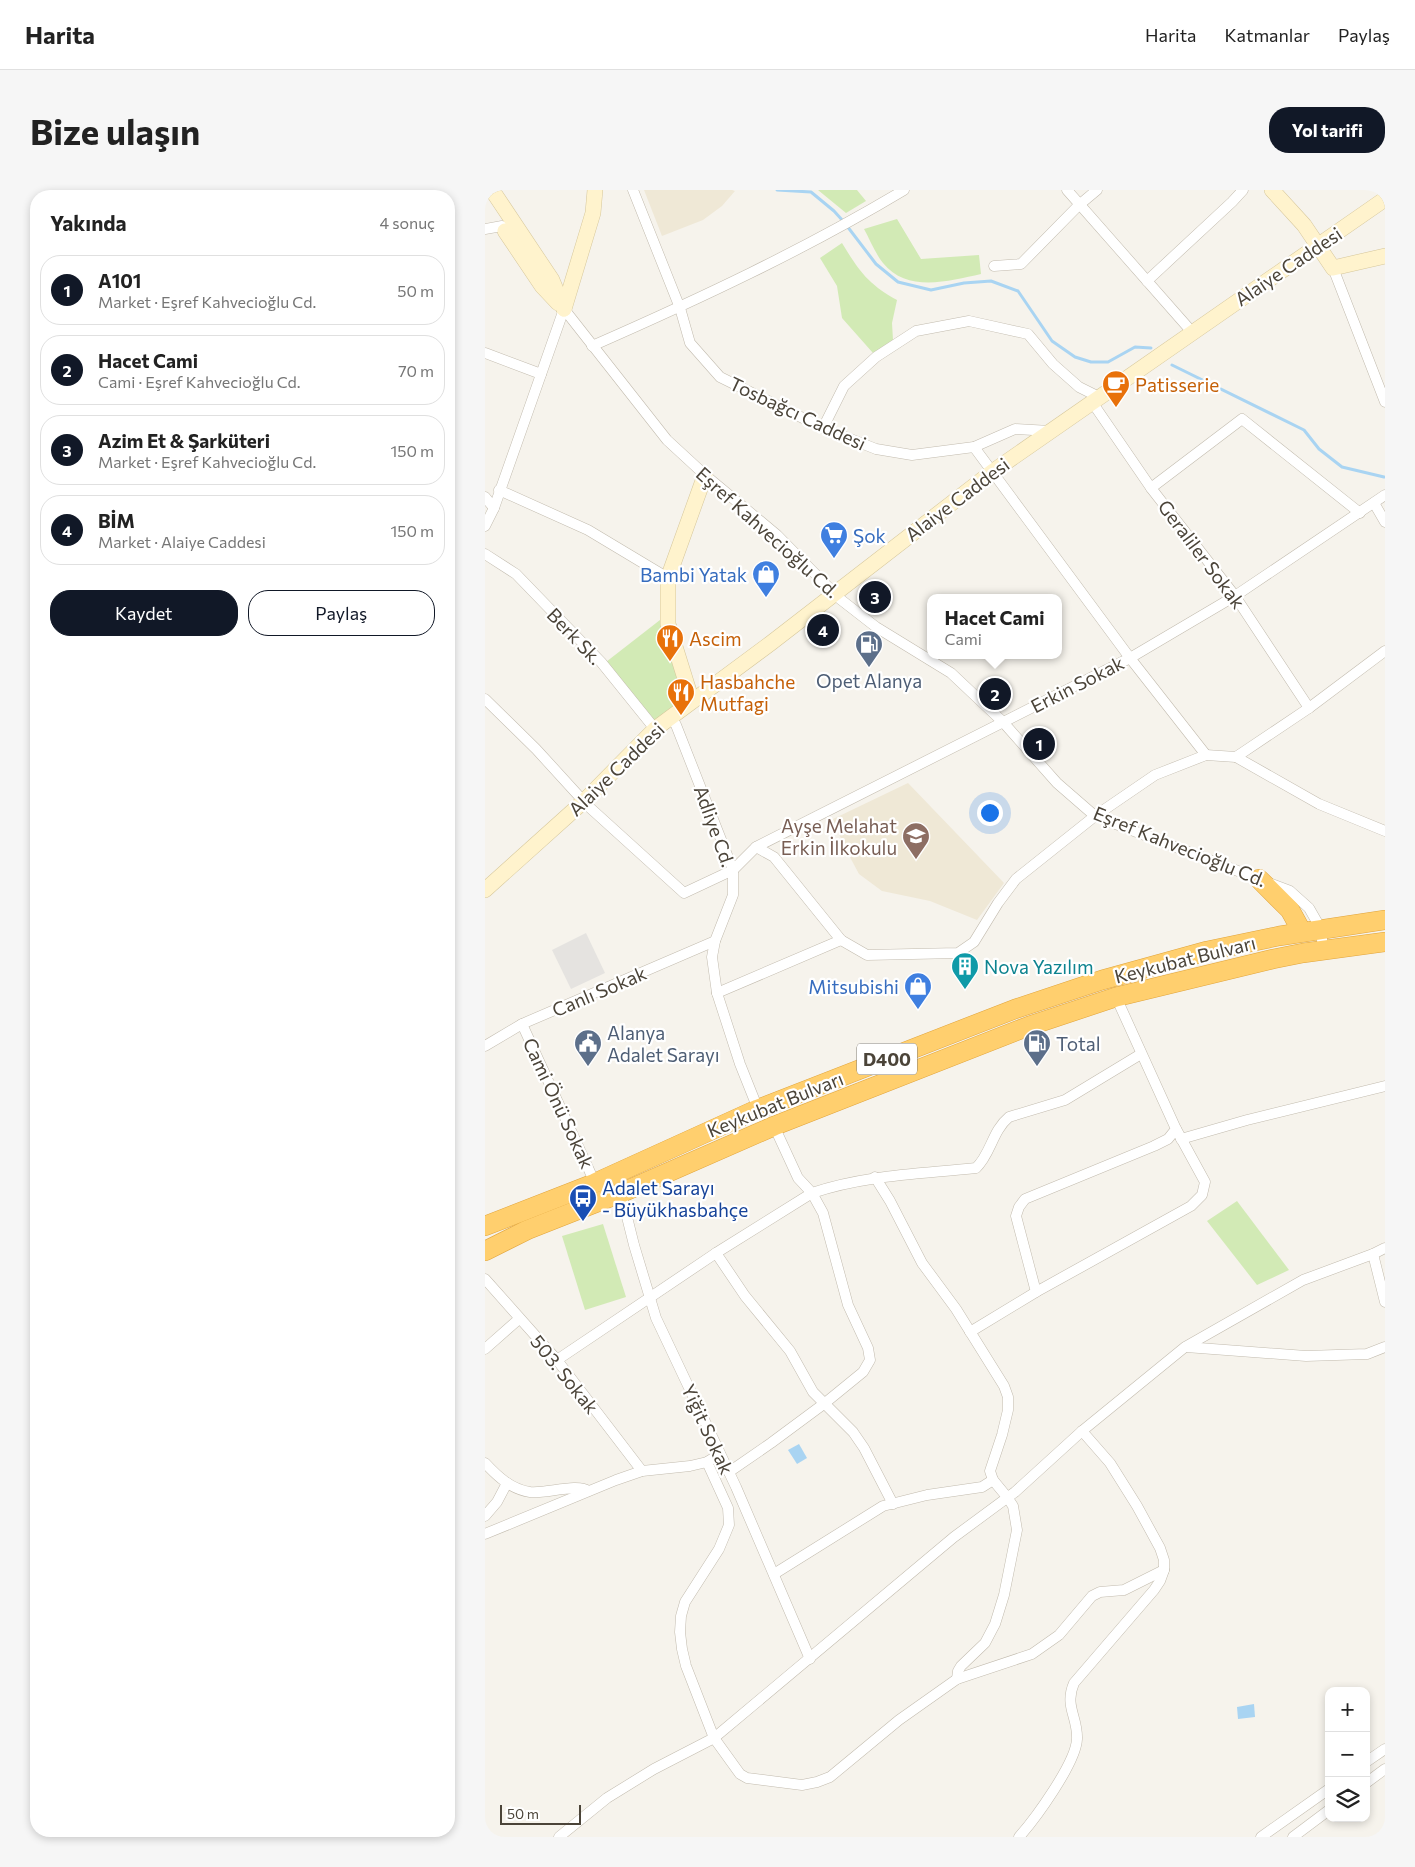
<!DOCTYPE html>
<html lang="tr">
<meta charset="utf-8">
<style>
body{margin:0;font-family:Commissioner,sans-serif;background:#f6f6f6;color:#222}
.controls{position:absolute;right:15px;bottom:15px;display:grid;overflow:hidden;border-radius:10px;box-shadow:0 2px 8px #0003}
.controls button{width:45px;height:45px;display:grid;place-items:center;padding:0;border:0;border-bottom:1px solid #e0e0e0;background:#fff;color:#222;font:25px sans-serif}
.scale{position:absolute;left:15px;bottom:12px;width:81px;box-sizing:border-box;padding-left:5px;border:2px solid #4b4439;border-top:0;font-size:14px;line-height:18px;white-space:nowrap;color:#4b4439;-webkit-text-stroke:4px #fff;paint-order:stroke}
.you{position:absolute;left:504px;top:622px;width:18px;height:18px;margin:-12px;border:4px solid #fff;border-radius:50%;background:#1a73e8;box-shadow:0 0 0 8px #1a73e833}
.badge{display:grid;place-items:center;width:32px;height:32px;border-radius:50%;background:#111827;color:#fff;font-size:16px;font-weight:700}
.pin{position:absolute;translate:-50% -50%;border:2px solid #fff;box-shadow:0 1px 5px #0006}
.popup{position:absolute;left:442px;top:404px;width:135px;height:65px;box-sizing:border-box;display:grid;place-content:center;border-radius:10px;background:#fff;filter:drop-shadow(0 1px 4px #0005);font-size:16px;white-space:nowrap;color:#767676}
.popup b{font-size:19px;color:#222}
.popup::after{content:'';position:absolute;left:50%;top:100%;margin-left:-10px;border:10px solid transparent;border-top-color:#fff}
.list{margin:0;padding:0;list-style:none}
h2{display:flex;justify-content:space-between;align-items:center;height:65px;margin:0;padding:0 20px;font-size:21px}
h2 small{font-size:16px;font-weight:400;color:#767676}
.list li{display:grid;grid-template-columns:32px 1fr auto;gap:15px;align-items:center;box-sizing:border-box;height:70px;margin:0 10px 10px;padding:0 10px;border:1px solid #e0e0e0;border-radius:20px}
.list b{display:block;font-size:19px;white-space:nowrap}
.list p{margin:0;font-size:16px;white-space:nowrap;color:#767676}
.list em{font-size:16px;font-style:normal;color:#767676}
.actions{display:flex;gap:10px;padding:15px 20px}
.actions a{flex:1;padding:11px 0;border:1px solid #111827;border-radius:20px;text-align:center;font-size:18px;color:#111827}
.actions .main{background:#111827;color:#fff}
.icon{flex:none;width:28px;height:28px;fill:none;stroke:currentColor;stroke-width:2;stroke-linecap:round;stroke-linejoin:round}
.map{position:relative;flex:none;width:900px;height:1647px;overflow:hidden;border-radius:20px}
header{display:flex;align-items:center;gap:30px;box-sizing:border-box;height:70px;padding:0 25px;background:#fff;border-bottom:1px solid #e0e0e0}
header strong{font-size:24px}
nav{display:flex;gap:28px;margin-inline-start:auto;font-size:18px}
.intro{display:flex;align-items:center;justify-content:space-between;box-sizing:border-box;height:120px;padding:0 30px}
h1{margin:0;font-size:35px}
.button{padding:12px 22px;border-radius:20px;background:#111827;color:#fff;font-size:18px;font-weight:700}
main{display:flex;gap:30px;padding:0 30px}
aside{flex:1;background:#fff;border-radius:20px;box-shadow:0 2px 8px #0003}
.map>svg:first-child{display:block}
.education{fill:#efe8d6}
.green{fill:#d2eab5}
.parking{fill:#e5e3e0}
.water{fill:#a9d4f2}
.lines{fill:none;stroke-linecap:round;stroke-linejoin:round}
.stream{stroke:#a9d4f2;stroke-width:3}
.street-casing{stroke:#c2bbae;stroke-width:11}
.secondary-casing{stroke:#d6c79b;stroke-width:16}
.highway-casing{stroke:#e0a43c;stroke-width:20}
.street{stroke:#fff;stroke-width:10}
.secondary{stroke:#fff3cd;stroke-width:15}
.highway{stroke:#ffcf6e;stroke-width:19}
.labels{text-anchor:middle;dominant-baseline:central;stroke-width:4.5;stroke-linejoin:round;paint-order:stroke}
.shield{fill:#fff;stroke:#817c74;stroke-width:1}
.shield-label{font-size:18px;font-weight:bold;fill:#4b4439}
.street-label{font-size:19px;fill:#4b4439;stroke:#fff}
.food-label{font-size:19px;fill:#c56008;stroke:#fff;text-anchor:start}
.shop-label{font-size:19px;fill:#366cbe;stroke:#fff;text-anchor:end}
.service-label{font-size:19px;fill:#4e5e75;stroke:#fff;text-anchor:start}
.education-label{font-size:19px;fill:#785e54;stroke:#fff;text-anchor:end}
.culture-label{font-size:19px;fill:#0d838f;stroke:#fff;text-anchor:start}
.transit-label{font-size:19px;fill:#164399;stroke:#fff;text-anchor:start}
</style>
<header>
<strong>Harita</strong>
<nav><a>Harita</a><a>Katmanlar</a><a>Paylaş</a></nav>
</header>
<div class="intro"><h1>Bize ulaşın</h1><a class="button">Yol tarifi</a></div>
<main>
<aside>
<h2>Yakında<small>4 sonuç</small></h2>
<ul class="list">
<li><span class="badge">1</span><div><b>A101</b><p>Market · Eşref Kahvecioğlu Cd.</p></div><em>50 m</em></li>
<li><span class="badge">2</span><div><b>Hacet Cami</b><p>Cami · Eşref Kahvecioğlu Cd.</p></div><em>70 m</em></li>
<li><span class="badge">3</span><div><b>Azim Et &amp; Şarküteri</b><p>Market · Eşref Kahvecioğlu Cd.</p></div><em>150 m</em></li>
<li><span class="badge">4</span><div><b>BİM</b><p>Market · Alaiye Caddesi</p></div><em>150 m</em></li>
</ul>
<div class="actions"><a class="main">Kaydet</a><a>Paylaş</a></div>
</aside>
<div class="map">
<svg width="900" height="1647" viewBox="0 0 900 1647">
<rect width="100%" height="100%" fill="#f6f3ec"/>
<g class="education">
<path d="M159,0H247L250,1L237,16L218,30L177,46Z"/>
<path d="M423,593L519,693L492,730L445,711L397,701L374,684L359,656L348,629Z"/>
</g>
<g class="green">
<path d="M333,0H372L381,11L361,23Z"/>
<path d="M412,29L436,69L494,65L496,84C464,91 422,103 398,73C390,63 385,50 379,39Z"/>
<path d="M357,53C374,81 383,94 412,110L407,133L408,150L388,163L357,128L352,96L335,68Z"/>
<path d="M175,430L203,509L170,533L121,472Z"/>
<path d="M752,1011L804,1080L772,1095L722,1031Z"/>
<path d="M118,1034L141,1107L100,1120L77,1046Z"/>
</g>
<path class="parking" d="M101,743L120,783L86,799L67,760Z"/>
<g class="water">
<path d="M314,1254L322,1268L312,1274L303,1260Z"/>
<path d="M769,1514L770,1527L753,1529L752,1517Z"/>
</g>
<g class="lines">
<g class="stream">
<path d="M292,0L326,2L349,21L358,31"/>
<path d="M362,36L391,74L413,92L446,100L479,93L506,91L533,101L567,151L590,167L606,172H623L650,157L666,158"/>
<path d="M687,175L819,240L834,259L857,277L899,287"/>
</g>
<g class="street-casing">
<g id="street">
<path d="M148,0L195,118L205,153L235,187L338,238L391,259L427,265L489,257L530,239L565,241"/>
<path d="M582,0L707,142"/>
<path d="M0,39L17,36"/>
<path d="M509,76L536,74L594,15L612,0"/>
<path d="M848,78L900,212"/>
<path d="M662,91L747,12L758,0"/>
<path d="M79,119L182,250L220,285L292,345L355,409L391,437L466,483L518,532L572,593L610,626L805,701L824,718L836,739L838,760"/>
<path d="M107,156C214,109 319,60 419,0"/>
<path d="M0,163L56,184"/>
<path d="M607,212L666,298L750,406L824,518"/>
<path d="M338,238L359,196L391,167L431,141L484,131L543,144L568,174L594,197L614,207"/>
<path d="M489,257L645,468L721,565"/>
<path d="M666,298L757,229L875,323"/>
<path d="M14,300L103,340L183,388"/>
<path d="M0,307L9,318"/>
<path d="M889,313L900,332"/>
<path d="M0,336L9,318L79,119"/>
<path d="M0,364L31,384L116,472L170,539"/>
<path d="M0,509L51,559L103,616L199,703L248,680L271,657L645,468L750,406L900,305"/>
<path d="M186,527L191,535L248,680V705L230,751L227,767L232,803L255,874L273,919"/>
<path d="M751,567L834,614L900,641"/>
<path d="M271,657L289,667L356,750L382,765L473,763L489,752L513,713L531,689L610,626L670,585L721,565L751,567L824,518L900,461"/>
<path d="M232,803L356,750"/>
<path d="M37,834L110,993"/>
<path d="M0,856L37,834L230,751"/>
<path d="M289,936L313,988L327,1003C380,985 436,984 491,978C506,964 507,941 524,927L580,910L656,864"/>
<path d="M696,949L762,930L900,896"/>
<path d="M390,987L405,1011L437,1073L471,1119L519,1196L523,1207V1220L517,1245L505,1281L508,1290L522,1307L528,1316L532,1340L519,1405L510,1434L500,1453L476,1476L473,1481L472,1489"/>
<path d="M136,1003L149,1055L171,1128L251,1297L325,1469"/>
<path d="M231,1063L260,1106L305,1161L328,1202L368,1242L379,1258L408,1314"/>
<path d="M888,1064L900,1112"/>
<path d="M0,1089L72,1170L157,1281"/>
<path d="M551,1102L531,1026L534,1017L540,1009L669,956L683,949L691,939L631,807"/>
<path d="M485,1142L551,1102L706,1016L717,1005L720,992L691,939"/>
<path d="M701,1157L821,1166L882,1164L900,1157"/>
<path d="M0,1159L34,1129"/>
<path d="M72,1170L231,1063L327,1003L338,1023L363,1115L383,1158L385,1170L378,1182L340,1213L286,1253L244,1282"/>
<path d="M222,1272L243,1318L244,1335L234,1359L200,1412L196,1426L195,1442L197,1459L201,1476L229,1548L255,1584L262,1588L317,1595L332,1592L345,1587L414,1530L472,1489L547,1464L574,1445L607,1406L615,1402L639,1400L679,1380"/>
<path d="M0,1273C13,1287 26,1299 45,1302C60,1304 93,1293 103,1301"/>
<path d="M0,1326L12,1312L22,1293"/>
<path d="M0,1344L131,1290L157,1281L205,1276L222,1272L235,1264"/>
<path d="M289,1384L398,1316L442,1305L497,1297L508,1290"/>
<path d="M881,1572L900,1559"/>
<path d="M881,1593L900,1579"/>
<path d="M74,1647L122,1608L169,1579L229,1548L469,1347L530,1302L597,1241L700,1157L818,1090L888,1064L900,1058"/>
<path d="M534,1647C550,1629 591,1573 592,1549C593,1527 579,1516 589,1493L669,1400L675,1391L679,1380V1370L675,1358L652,1316L625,1273L597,1241"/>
<path d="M776,1647L844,1599"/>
<path d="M808,1647L844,1620"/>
</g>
</g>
<g class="secondary-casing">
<g id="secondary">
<path d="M7,0L67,90L79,119"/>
<path d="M787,0L819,35L848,78L900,66"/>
<path d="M20,41L57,96L73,113"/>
<path d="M79,119L108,23L110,0"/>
<path d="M207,511L183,434V388L220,285"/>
<path d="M0,700L99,611L170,539L286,453L507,282L900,9"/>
</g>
</g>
<g class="highway-casing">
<g id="highway">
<path d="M774,689L805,720L817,742"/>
<path d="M0,1036L110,993L273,919L530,819L617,790L722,761L794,746L900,730"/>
<path d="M0,1061L42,1040L136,1003L289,936L544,836L631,807L788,769L818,763L900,752"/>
</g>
</g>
<use href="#street" class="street"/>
<use href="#secondary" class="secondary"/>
<use href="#highway" class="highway"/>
</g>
<defs>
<g id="cafe-pin" transform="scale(1.4375)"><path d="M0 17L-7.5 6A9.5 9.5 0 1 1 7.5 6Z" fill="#e8710a" stroke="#fff"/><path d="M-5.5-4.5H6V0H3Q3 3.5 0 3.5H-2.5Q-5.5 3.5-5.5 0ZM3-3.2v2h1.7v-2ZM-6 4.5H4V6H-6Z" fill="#fff"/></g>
<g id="supermarket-pin" transform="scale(1.4375)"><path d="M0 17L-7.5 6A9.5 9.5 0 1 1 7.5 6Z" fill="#3f7fe0" stroke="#fff"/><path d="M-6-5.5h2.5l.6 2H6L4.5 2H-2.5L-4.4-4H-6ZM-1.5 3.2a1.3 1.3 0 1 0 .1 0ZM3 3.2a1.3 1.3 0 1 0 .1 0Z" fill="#fff"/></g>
<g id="shop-pin" transform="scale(1.4375)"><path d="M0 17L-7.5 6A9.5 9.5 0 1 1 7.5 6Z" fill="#3f7fe0" stroke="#fff"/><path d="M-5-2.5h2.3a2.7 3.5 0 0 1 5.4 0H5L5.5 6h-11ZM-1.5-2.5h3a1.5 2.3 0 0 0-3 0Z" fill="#fff"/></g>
<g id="restaurant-pin" transform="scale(1.4375)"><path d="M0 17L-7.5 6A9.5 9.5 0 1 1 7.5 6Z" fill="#e8710a" stroke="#fff"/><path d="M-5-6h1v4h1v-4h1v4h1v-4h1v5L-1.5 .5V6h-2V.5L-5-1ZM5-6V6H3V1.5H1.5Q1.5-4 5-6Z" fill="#fff"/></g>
<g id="fuel-pin" transform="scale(1.4375)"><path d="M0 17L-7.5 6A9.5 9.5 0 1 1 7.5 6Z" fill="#5c6f8a" stroke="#fff"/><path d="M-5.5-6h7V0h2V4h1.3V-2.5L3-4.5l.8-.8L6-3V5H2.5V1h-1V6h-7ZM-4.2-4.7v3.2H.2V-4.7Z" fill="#fff"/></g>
<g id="school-pin" transform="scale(1.4375)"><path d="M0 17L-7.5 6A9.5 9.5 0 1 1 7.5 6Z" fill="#8d6e63" stroke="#fff"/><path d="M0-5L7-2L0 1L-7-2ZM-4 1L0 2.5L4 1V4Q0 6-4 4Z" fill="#fff"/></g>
<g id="building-pin" transform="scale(1.4375)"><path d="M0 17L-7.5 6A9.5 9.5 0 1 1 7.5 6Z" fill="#0f9aa8" stroke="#fff"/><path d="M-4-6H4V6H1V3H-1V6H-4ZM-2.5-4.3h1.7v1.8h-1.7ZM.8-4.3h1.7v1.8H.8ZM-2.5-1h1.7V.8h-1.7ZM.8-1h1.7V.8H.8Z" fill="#fff"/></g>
<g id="civic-pin" transform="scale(1.4375)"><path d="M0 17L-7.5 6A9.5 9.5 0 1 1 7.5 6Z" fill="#5c6f8a" stroke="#fff"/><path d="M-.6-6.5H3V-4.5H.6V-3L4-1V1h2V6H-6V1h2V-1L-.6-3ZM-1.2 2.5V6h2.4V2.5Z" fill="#fff"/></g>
<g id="bus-pin" transform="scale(1.4375)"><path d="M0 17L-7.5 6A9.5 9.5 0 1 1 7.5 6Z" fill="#1a4fb4" stroke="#fff"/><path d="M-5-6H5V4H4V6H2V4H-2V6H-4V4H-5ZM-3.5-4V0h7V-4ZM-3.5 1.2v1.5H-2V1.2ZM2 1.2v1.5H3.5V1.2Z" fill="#fff"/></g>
</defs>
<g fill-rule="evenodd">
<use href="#cafe-pin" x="631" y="194"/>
<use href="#supermarket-pin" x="349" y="345"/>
<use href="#shop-pin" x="281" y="384"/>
<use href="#restaurant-pin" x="185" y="448"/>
<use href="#fuel-pin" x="384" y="454"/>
<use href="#restaurant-pin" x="196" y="502"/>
<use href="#school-pin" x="431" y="646"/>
<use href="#building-pin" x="480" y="776"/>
<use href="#shop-pin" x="433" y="796"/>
<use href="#civic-pin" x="103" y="853"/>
<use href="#fuel-pin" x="552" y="853"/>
<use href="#bus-pin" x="98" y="1008"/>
</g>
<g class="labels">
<rect class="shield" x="372" y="853.5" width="60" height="31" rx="4"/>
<g class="shield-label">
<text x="402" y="869">D400</text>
</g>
<g class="street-label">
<text transform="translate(803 76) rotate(-34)">Alaiye Caddesi</text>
<text transform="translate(313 223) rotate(25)">Tosbağcı Caddesi</text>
<text transform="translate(472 309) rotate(-37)">Alaiye Caddesi</text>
<text transform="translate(283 342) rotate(42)">Eşref Kahvecioğlu Cd.</text>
<text transform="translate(717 364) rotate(53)">Geraliler Sokak</text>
<text transform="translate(90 446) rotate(46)">Berk Sk.</text>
<text transform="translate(592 494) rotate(-27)">Erkin Sokak</text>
<text transform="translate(131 579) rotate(-44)">Alaiye Caddesi</text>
<text transform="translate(230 636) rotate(70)">Adliye Cd.</text>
<text transform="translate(695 656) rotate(22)">Eşref Kahvecioğlu Cd.</text>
<text transform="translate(700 769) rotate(-14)">Keykubat Bulvarı</text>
<text transform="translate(114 801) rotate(-23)">Canlı Sokak</text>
<text transform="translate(74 913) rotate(65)">Cami Önü Sokak</text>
<text transform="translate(290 914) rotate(-22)">Keykubat Bulvarı</text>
<text transform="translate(80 1184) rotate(51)">503. Sokak</text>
<text transform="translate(223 1239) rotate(65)">Yiğit Sokak</text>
</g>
<g class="food-label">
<text x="650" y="194">Patisserie</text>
<text x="204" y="448">Ascim</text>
<text x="215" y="491">Hasbahche<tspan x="215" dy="22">Mutfagi</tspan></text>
</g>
<g class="shop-label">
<text x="368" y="345" text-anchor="start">Şok</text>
<text x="262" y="384">Bambi Yatak</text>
<text x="414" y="796">Mitsubishi</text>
</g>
<g class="service-label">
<text x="384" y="490" text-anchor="middle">Opet Alanya</text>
<text x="122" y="842">Alanya<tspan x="122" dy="22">Adalet Sarayı</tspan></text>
<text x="571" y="853">Total</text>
</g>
<g class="education-label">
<text x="412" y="635">Ayşe Melahat<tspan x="412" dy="22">Erkin İlkokulu</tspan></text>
</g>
<g class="culture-label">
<text x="499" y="776">Nova Yazılım</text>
</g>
<g class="transit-label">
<text x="117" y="997">Adalet Sarayı<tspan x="117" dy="22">- Büyükhasbahçe</tspan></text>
</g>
</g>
</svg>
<div class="controls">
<button>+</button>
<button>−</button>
<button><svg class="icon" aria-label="layers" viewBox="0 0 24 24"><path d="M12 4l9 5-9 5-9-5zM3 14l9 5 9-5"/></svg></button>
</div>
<div class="scale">50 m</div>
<div class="you"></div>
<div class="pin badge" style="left:554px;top:554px">1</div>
<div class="pin badge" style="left:510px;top:504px">2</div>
<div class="popup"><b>Hacet Cami</b>Cami</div>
<div class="pin badge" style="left:390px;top:407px">3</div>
<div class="pin badge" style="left:338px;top:440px">4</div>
</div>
</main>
